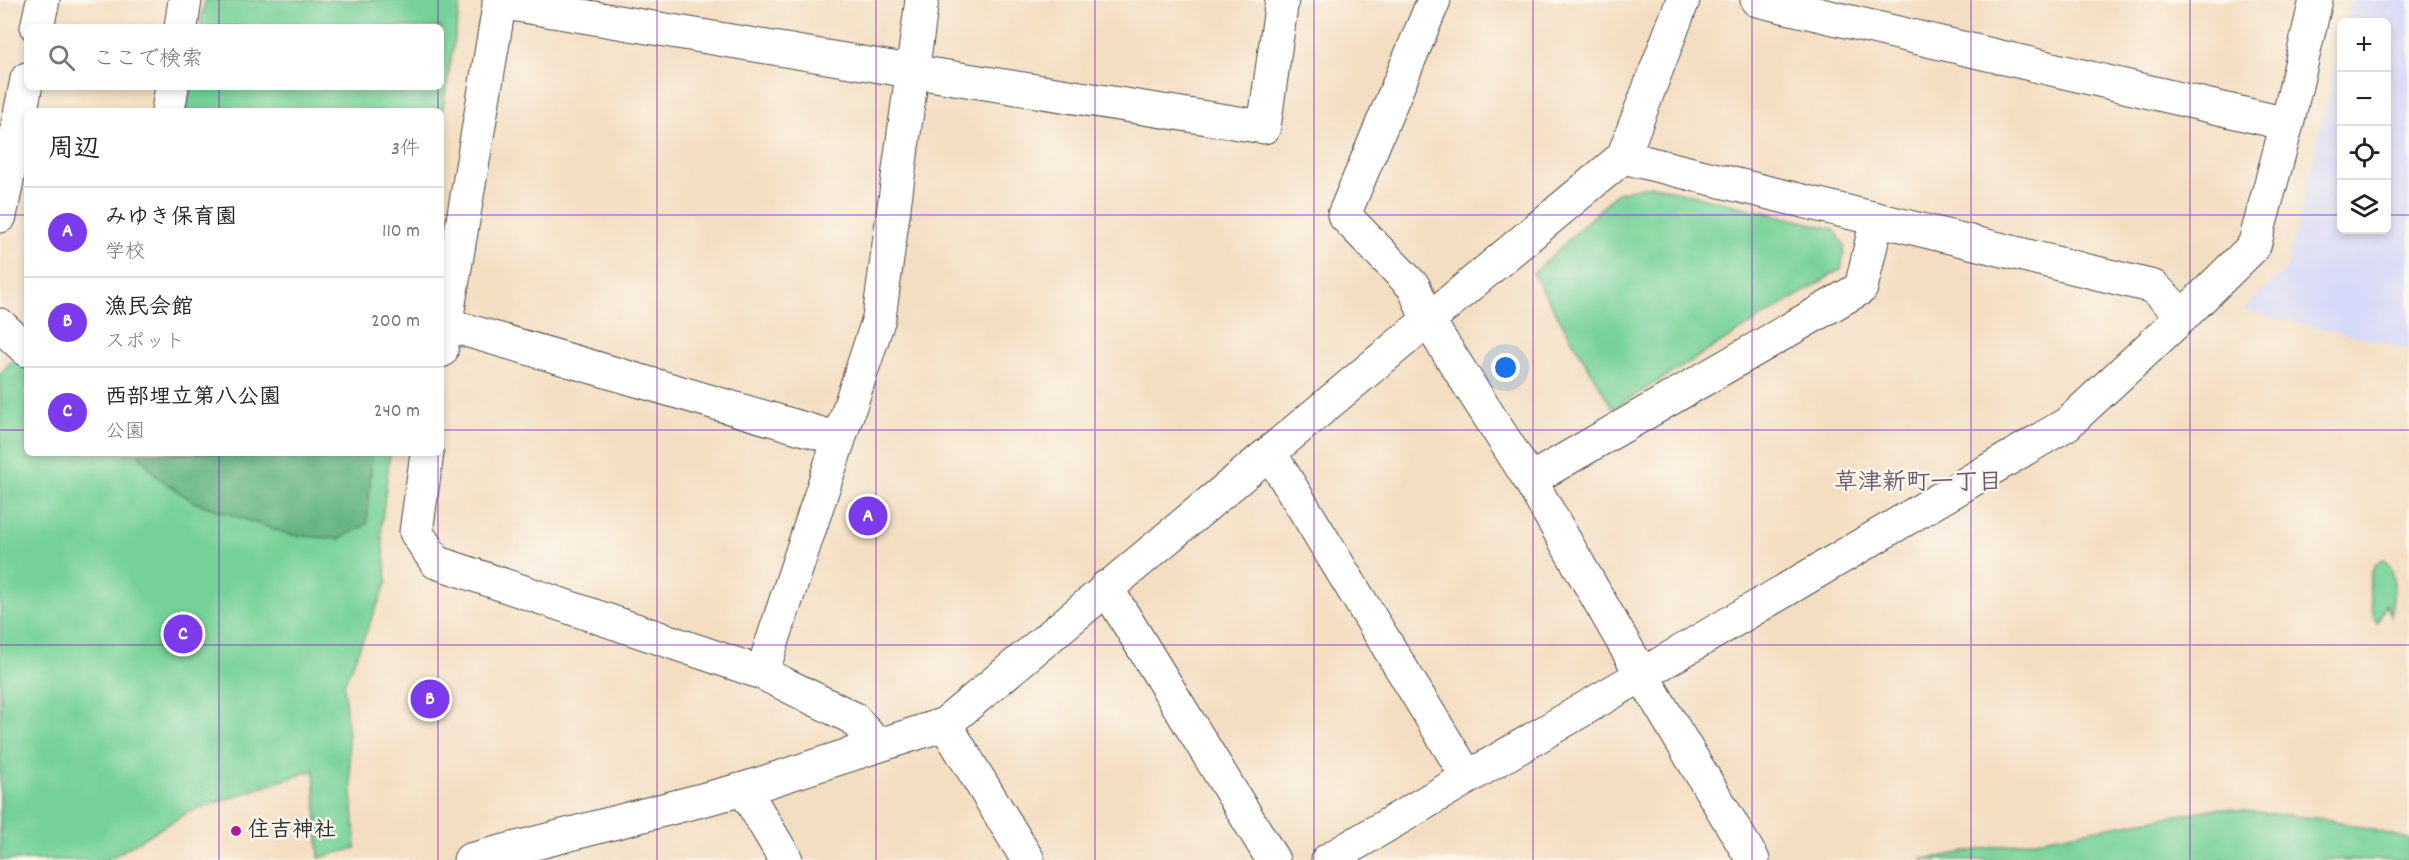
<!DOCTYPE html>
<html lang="ja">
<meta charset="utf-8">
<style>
body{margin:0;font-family:Dekko,"Klee One",sans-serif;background:#f6f6f6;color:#222}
.controls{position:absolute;right:18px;top:18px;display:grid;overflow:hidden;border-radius:9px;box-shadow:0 3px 9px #0003}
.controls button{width:54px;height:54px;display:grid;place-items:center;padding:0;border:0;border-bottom:2px solid #e0e0e0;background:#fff;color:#222;font:30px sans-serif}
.you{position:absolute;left:1506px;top:368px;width:21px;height:21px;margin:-15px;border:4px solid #fff;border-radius:50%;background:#1a73e8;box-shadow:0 0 0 9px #1a73e833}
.badge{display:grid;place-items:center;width:39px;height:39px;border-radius:50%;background:#7c3aed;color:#fff;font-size:20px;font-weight:700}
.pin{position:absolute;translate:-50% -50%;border:3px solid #fff;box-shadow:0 2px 6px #0006}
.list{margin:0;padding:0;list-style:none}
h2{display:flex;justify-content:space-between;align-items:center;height:78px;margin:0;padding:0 24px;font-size:26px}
h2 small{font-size:20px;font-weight:400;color:#767676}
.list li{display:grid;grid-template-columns:39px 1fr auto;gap:18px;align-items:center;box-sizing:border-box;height:90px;padding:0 24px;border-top:2px solid #e0e0e0}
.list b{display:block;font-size:22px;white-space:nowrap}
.list p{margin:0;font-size:20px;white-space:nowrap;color:#767676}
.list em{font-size:20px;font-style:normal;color:#767676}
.icon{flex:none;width:33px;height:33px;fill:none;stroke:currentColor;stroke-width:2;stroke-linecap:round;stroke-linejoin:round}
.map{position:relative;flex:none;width:2409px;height:860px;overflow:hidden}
.search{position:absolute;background:#fff;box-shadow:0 3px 9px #0003;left:24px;top:24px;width:420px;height:66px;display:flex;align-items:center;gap:15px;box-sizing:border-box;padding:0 21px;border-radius:9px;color:#767676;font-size:22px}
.panel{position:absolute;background:#fff;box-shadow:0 3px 9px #0003;left:24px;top:108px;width:420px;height:348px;border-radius:9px}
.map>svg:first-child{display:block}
.built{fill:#d6d8f8}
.green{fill:#76d198;stroke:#507e62;stroke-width:1.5}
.forest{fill:#60b380;stroke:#466f56;stroke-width:1.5}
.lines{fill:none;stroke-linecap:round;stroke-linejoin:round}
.minor-casing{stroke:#494642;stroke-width:35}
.minor{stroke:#fff;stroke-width:33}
.grid{fill:none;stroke:#7b2cbf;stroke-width:1.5;stroke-opacity:0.55}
.poi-dot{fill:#b5179e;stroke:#fbf7ec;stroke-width:2}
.labels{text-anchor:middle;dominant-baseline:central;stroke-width:5;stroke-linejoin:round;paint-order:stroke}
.poi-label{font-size:22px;font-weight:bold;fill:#2b2b2b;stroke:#fbf7ec;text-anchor:start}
.neighbourhood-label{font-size:24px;font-weight:bold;fill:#6b576e;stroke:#fbf7ec}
</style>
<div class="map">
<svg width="2409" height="860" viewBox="0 0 2409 860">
<rect width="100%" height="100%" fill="#fbf7ec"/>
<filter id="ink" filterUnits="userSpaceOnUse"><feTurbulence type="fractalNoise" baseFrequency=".0167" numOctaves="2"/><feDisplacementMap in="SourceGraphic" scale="12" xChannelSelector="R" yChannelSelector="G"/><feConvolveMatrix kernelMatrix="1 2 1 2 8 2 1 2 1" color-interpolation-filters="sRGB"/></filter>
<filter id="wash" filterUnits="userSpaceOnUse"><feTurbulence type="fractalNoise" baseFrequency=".008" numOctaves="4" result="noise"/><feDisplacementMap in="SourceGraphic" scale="24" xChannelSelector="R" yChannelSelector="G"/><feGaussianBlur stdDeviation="1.35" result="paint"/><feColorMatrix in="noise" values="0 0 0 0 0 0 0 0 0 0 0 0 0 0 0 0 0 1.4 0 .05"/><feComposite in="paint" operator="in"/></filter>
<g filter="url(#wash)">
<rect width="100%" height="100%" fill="#f4dec2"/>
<path class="built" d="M2352,0H2409V349L2243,310L2287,268L2341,41L2342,230H2386V22H2346Z"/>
<g class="green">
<path d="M205,0H461L441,119V111H186L190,87H441V27H200Z"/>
<path d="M1651,185L1834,229L1845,246L1841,269L1613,409L1533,274L1617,193Z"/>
<path d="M14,358L27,370V453H390L381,528L387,582L344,685L356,848L319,858L314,770L188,812L107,860H0V374Z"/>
<path d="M2383,559C2400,569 2393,600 2390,616L2386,604L2377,624C2369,609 2363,567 2383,559Z"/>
<path d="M2218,808L2332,820L2409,839V860H1920Z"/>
</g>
<path class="forest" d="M138,453H372L367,524L340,539L291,535L194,502L157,477Z"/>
</g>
<g filter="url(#ink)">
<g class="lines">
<g class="minor-casing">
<g id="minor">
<path d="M1434,0L1344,215L1414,287L1427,319L1530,480L1642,675L1753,860"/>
<path d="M1757,0L2287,124"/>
<path d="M499,2L910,71L1264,127L1282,0"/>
<path d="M37,27L43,0"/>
<path d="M181,27L185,0"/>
<path d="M168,111L172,87"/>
<path d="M1623,157L2154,287L2183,316"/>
<path d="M0,216L27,79"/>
<path d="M445,324L839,439"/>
<path d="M0,325L27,350"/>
<path d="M441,351L500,0"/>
<path d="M427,453L416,532L436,562L762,673L853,718L877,745"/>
<path d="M1270,453L1467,776"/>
<path d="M1530,480L1861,288L1877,219"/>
<path d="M1106,587L1273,860"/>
<path d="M762,673L879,318L922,0"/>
<path d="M945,724L1028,860"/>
<path d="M744,789L786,860"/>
<path d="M470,860L744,789L945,724L1623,157L1683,0"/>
<path d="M1328,860L2067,424L2183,316L2254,246L2287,124L2316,0"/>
</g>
</g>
<use href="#minor" class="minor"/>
</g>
</g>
<path class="grid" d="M219,0V27M438,0V27M657,0V860M876,0V860M1095,0V860M1314,0V860M1533,0V860M1752,0V860M1971,0V860M2190,0V860M219,87V111M438,87V111M0,215H27M441,215H2342M2386,215H2409M0,430H27M441,430H2409M219,453V860M438,453V860M0,645H2409"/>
<circle class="poi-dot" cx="236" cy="831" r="6"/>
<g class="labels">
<g class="poi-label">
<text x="248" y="831">住吉神社</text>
</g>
<g class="neighbourhood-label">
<text x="1918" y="484">草津新町一丁目</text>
</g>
</g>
</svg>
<div class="controls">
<button>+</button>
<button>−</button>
<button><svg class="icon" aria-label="locate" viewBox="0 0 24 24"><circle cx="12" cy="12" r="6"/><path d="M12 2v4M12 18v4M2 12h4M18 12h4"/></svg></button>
<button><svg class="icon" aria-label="layers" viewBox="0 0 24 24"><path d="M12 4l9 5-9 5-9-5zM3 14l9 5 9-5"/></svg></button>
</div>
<div class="you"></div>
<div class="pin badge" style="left:868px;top:516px">A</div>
<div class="pin badge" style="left:430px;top:699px">B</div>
<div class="pin badge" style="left:183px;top:634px">C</div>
<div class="search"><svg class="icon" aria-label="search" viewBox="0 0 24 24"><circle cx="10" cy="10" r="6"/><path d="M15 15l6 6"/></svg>ここで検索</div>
<section class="panel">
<h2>周辺<small>3件</small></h2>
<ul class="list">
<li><span class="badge">A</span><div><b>みゆき保育園</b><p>学校</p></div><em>110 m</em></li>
<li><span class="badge">B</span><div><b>漁民会館</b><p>スポット</p></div><em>200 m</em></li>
<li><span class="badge">C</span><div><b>西部埋立第八公園</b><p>公園</p></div><em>240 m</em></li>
</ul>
</section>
</div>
